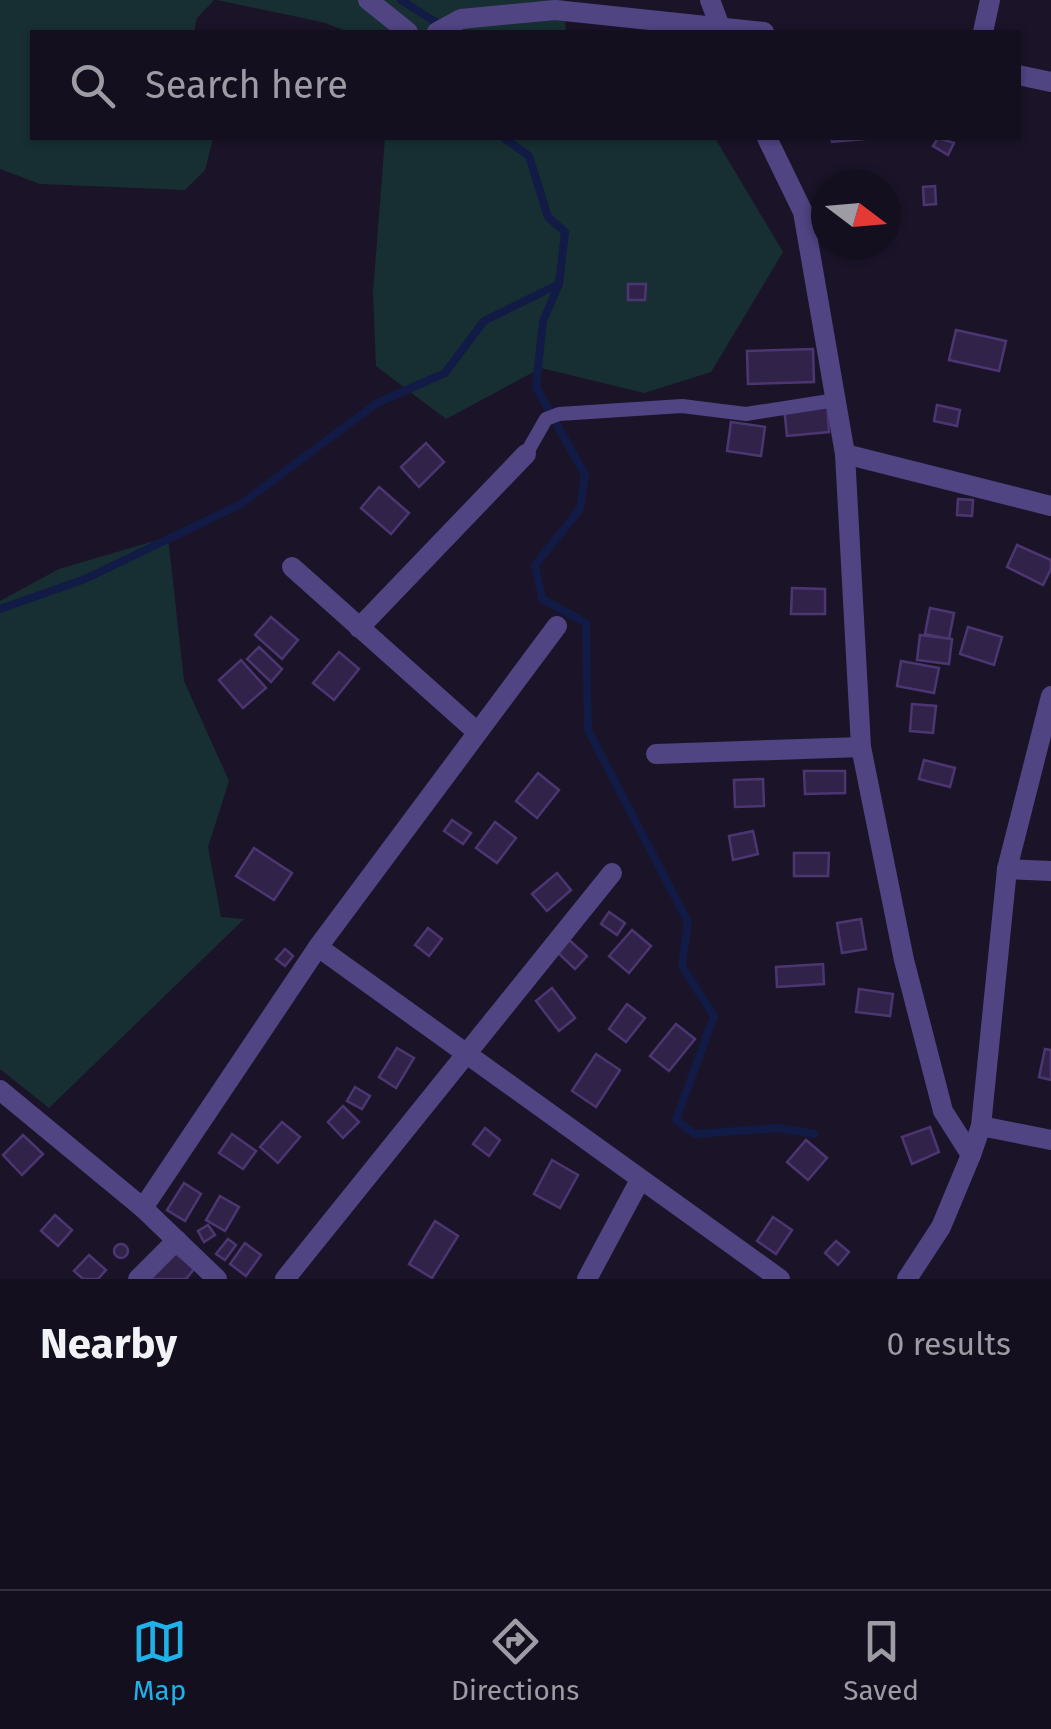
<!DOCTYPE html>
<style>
body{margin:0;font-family:"Fira Sans",sans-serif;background:#1d1828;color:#f1f3f6}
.compass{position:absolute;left:811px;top:170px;width:90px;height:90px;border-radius:50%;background:#140f1f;box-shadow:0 2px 8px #0004;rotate:106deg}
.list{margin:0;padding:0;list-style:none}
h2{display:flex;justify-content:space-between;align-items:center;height:130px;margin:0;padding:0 40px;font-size:42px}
h2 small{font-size:32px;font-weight:400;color:#9d9ca4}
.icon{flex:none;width:55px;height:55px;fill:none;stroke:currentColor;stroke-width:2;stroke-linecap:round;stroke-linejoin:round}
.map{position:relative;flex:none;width:1051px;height:1279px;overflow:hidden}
.search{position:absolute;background:#140f1f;box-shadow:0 2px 8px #0004;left:30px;right:30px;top:30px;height:110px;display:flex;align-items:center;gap:25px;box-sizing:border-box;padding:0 35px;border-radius:0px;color:#9d9ca4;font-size:38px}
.sheet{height:310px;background:#140f1f}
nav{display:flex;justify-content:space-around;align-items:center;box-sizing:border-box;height:140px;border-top:2px solid #332f3d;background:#140f1f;font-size:28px;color:#9d9ca4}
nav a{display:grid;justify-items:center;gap:5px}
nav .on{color:#1fb1e8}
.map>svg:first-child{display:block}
.green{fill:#172f32}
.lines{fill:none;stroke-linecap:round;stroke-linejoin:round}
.stream{stroke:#111b45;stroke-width:8}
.building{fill:#302248;stroke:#4c3672;stroke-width:2.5}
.service{stroke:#514483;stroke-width:14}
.minor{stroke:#514483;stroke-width:20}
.tertiary{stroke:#514483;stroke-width:20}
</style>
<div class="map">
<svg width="1051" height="1279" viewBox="0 0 1051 1279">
<rect width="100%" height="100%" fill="#1b1429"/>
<g class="green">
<path d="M0,0H214L197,18L194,32H32V138H213L205,170L185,190L40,184L0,169Z"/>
<path d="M217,0H563L566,32H349L322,22Z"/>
<path d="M385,138H715L783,252L711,372L644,393L541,368L446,419L376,366L373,293Z"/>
<path d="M168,537L184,681L229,781L208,847L221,917L244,919L49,1108L0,1069V601L59,569Z"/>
</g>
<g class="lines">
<g class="stream">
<path d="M401,0L440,25"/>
<path d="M504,138L529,156L548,217L565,232L559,284L543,321L536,387L585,475L580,509L535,565L542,599L586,623L588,730L688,922L682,966L714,1016L676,1120L695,1134L778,1128L814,1134"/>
<path d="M0,609L85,579L241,504L377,403L445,373L484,321L559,284"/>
</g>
</g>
<g class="building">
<path d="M831,138H864V139L832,142Z"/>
<path d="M938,138L954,143L948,155L933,146Z"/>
<path d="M935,186L936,204L924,205L923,187Z"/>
<path d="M628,284H646L645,300H628Z"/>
<path d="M956,330L1006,341L999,371L949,360Z"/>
<path d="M813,349L814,382L748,384L747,351Z"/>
<path d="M827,403L829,432L787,436L784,407Z"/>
<path d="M937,405L960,410L957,426L934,421Z"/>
<path d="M731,422L765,427L761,456L727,451Z"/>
<path d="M426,443L444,462L419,487L401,467Z"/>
<path d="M379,487L409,513L391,534L361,508Z"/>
<path d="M958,499L973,500L972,516L957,515Z"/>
<path d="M1017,545L1051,560V569L1043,585L1007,567Z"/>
<path d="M792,588L825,589V614H791Z"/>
<path d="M930,608L954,613L949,639L925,634Z"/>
<path d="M271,617L298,640L282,659L255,635Z"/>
<path d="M968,627L1002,637L994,665L960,654Z"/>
<path d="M920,635L952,639L949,664L917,660Z"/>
<path d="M259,647L282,669L271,682L247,659Z"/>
<path d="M339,652L359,669L334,700L313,683Z"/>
<path d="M241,660L266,688L243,708L219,680Z"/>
<path d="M901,661L939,668L934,693L897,686Z"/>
<path d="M912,704L936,706L933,733L910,731Z"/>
<path d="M924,760L955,768L950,787L919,779Z"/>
<path d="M804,771H845V793L805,794Z"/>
<path d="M538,773L559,790L537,818L516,801Z"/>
<path d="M763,779L764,806L735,807L734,780Z"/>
<path d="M452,820L471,833L463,844L444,831Z"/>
<path d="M495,822L516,838L497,863L476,848Z"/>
<path d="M753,831L758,854L733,860L729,836Z"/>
<path d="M254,848L292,873L274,900L236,876Z"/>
<path d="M794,853H829L828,876H794Z"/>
<path d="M557,873L571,890L547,911L532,894Z"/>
<path d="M609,912L625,923L617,935L601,924Z"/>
<path d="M861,919L866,949L842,953L837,923Z"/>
<path d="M428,928L442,939L429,956L415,945Z"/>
<path d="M632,930L651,946L629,973L609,956Z"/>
<path d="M568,939L587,956L575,969L557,952Z"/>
<path d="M285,949L293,956L285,966L276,959Z"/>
<path d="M823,964L824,984L777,987L776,967Z"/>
<path d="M552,988L575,1018L559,1031L536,1001Z"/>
<path d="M859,989L893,994L890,1016L856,1012Z"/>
<path d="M627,1004L645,1018L626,1042L609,1029Z"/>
<path d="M676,1024L695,1039L669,1071L650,1056Z"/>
<path d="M397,1048L414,1058L396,1088L379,1077Z"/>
<path d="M1045,1049L1051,1050V1080L1039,1077Z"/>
<path d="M596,1054L620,1070L596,1107L572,1091Z"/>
<path d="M355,1087L370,1096L362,1109L347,1101Z"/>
<path d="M343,1106L359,1122L343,1138L328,1122Z"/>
<path d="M282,1122L300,1137L278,1163L260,1147Z"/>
<path d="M930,1127L939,1152L912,1164L902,1137Z"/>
<path d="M485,1128L500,1140L489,1156L473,1144Z"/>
<path d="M232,1134L256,1151L243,1169L219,1153Z"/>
<path d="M23,1135L43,1154L22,1175L3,1155Z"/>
<path d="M806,1140L827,1158L808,1180L787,1162Z"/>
<path d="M552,1160L578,1175L560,1208L534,1194Z"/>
<path d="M184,1183L201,1194L185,1221L167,1210Z"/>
<path d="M220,1196L239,1207L225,1231L206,1220Z"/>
<path d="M55,1215L72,1230L58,1246L41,1231Z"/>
<path d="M773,1217L792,1230L776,1254L757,1241Z"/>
<path d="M435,1221L458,1236L432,1278L409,1264Z"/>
<path d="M208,1225L215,1235L204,1242L198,1231Z"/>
<path d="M228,1239L236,1245L225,1260L216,1254Z"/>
<path d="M836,1241L849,1252L838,1265L825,1253Z"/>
<path d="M245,1243L261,1255L246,1276L230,1264Z"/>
<circle cx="121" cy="1251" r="7"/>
<path d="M174,1252L194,1269L186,1279H150Z"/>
<path d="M89,1255L106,1270L98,1279H83L74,1271Z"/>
</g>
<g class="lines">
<path class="service" d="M526,454L546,419L559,414L682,406L746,414L836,400"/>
<g class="minor">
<path d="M368,0L408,32"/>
<path d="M437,32L461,19L555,10L764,32"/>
<path d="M983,32L990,0"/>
<path d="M1018,75L1051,82"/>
<path d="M845,454L1051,506"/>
<path d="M292,567L477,732"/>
<path d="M359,628L526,454"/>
<path d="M656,754L861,747"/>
<path d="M1007,869L1051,871"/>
<path d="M318,947L780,1279"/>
<path d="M0,1090L143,1208L217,1279"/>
<path d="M981,1126L1051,1140"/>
<path d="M971,1155L981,1126L1007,869L1051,696"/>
<path d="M143,1208L318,947L557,626"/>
<path d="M138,1279L177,1240"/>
<path d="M285,1279L612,873"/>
<path d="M587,1279L640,1180"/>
</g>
<g class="tertiary">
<path d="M710,0L722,32"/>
<path d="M767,138L803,212L845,454L861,747L904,960L943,1111L971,1155L941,1227L907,1279"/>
</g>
</g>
</svg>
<svg class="compass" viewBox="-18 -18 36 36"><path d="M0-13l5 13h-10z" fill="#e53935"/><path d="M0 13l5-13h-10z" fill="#9d9ca4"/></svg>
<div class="search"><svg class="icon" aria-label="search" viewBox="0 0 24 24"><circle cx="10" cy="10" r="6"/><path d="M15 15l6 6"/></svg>Search here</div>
</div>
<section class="sheet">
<h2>Nearby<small>0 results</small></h2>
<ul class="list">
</ul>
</section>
<nav>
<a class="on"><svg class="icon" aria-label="map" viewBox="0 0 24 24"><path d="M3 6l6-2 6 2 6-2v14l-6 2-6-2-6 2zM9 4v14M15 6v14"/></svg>Map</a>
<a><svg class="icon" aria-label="directions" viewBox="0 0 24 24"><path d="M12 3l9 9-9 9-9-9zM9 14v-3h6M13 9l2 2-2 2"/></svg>Directions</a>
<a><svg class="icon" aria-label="saved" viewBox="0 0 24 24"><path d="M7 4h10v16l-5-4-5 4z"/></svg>Saved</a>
</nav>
